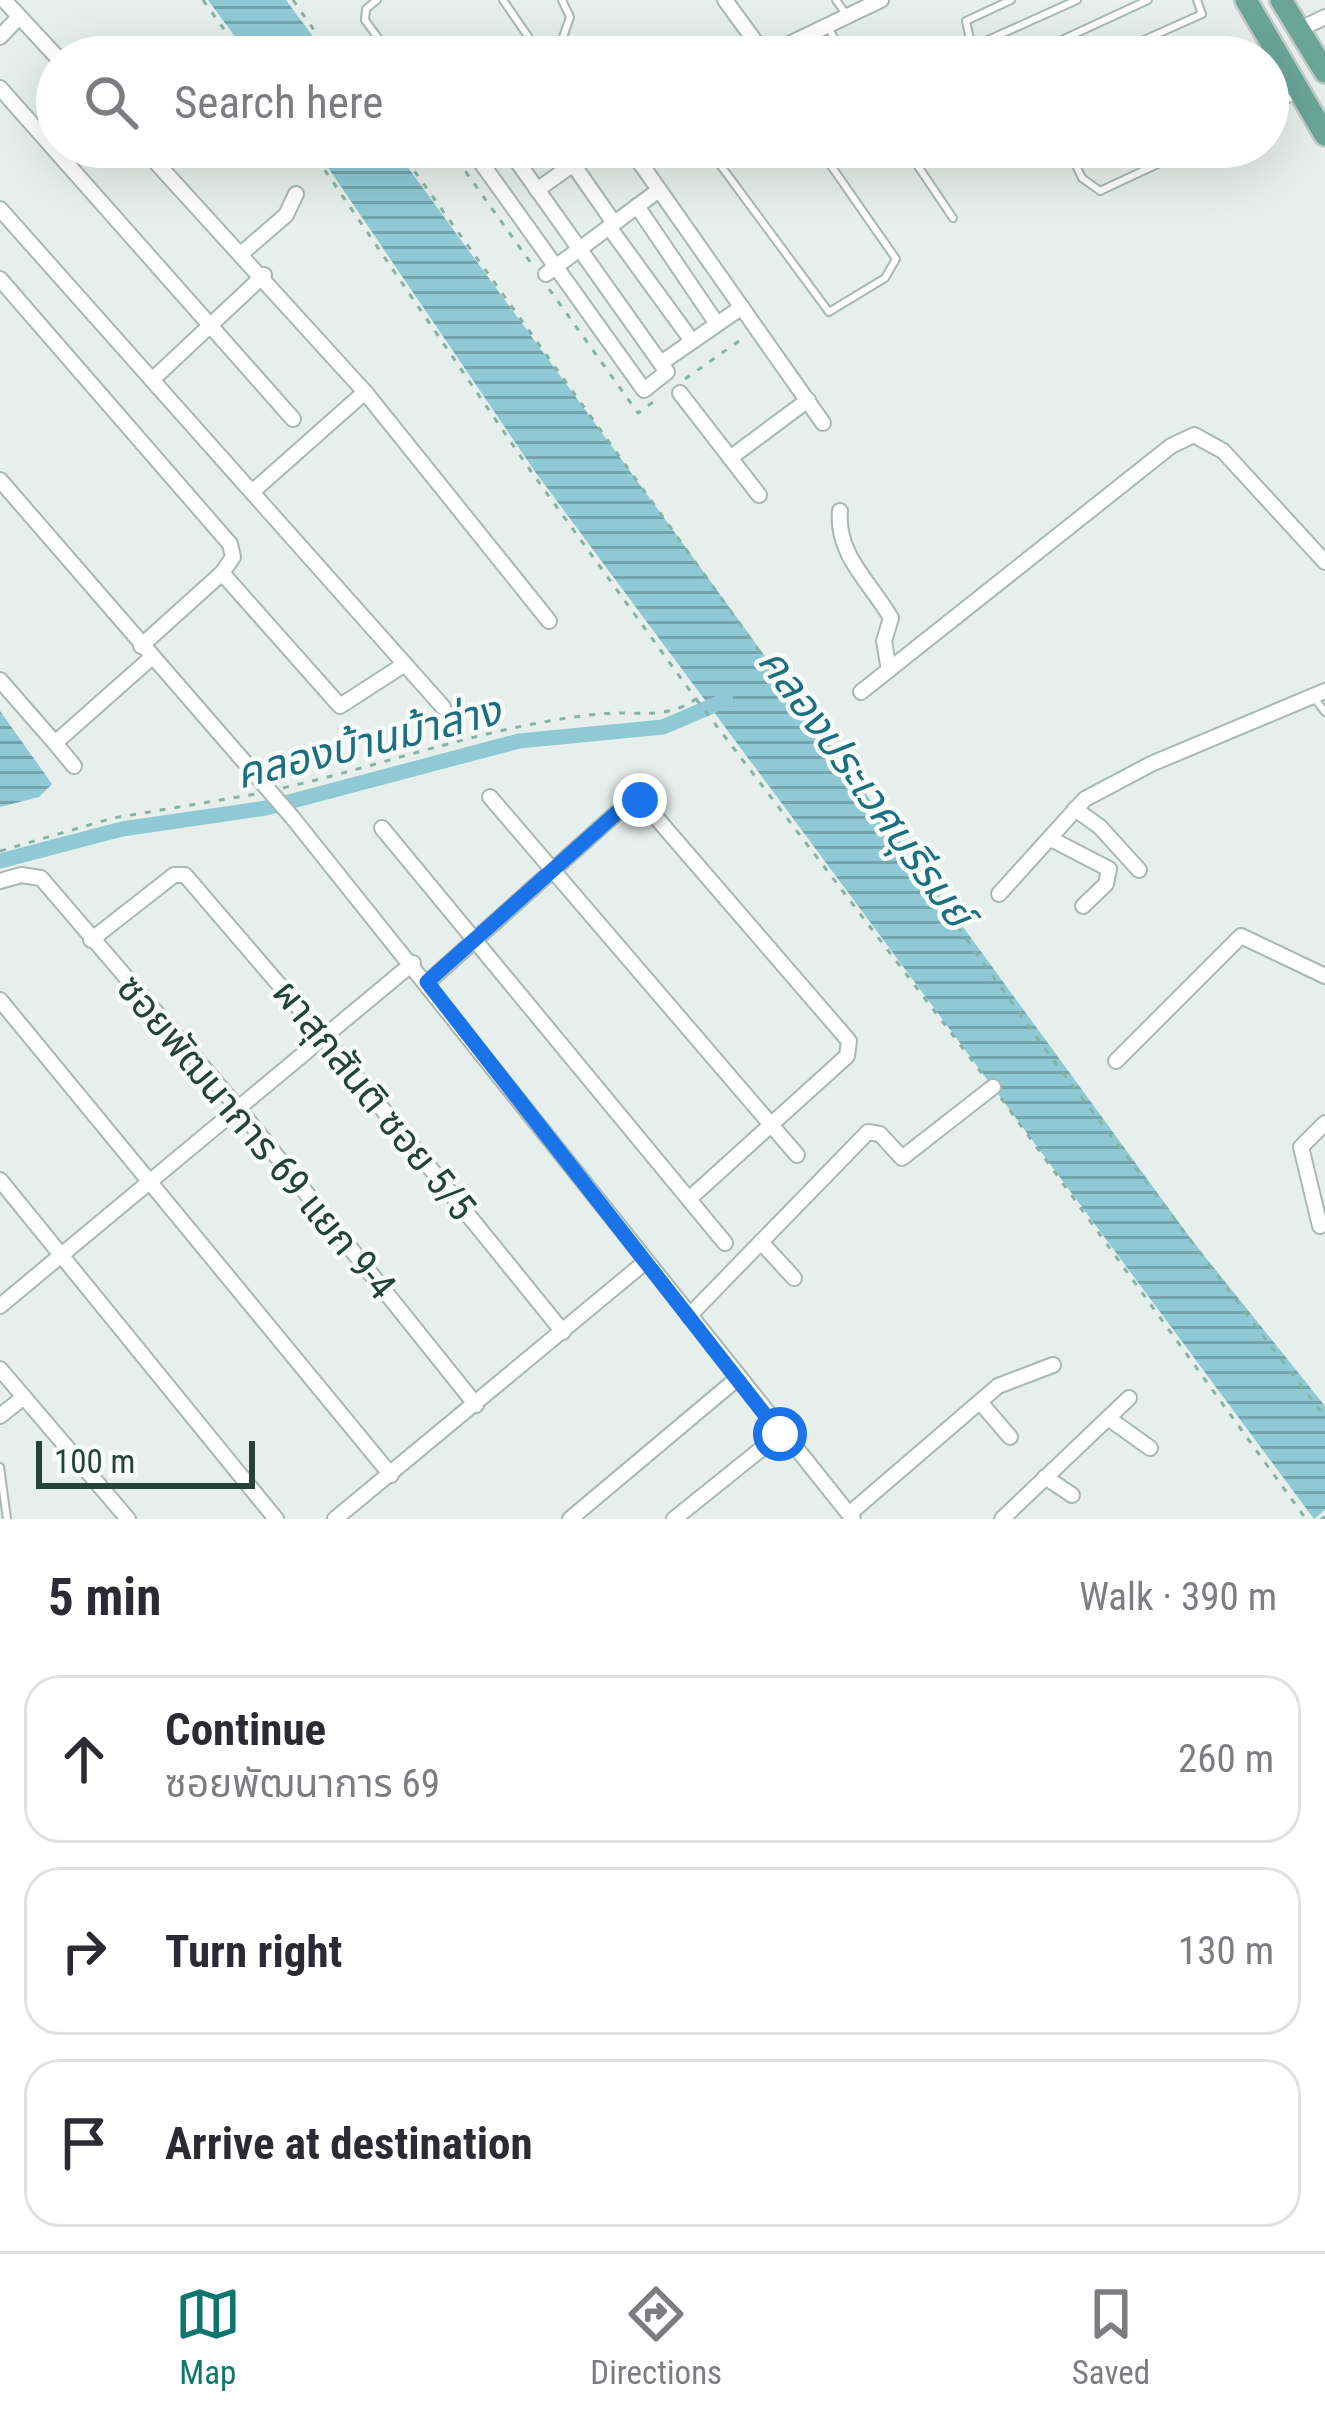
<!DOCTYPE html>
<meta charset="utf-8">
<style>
body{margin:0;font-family:"Roboto Condensed","Noto Sans Thai",sans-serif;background:#f2f2f3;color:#2b2b33}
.scale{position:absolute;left:36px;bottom:30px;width:219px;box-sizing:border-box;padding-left:12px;border:6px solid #24423a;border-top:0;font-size:33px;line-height:42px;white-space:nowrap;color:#24423a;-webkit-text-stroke:9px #f7fbf9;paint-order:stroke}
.stop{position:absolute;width:36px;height:36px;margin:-27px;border:9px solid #1a73e8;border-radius:50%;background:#fff}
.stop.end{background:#1a73e8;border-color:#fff;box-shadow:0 3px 12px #0008}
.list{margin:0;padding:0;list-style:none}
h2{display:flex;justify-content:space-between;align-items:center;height:156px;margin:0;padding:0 48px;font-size:51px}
h2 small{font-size:39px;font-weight:400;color:#7c7c81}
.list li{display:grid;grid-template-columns:78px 1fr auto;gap:36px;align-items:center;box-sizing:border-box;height:168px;margin:0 24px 24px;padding:0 24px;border:3px solid #e1e1e2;border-radius:36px}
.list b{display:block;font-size:45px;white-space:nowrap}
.list p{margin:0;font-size:39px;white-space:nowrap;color:#7c7c81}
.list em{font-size:39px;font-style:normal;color:#7c7c81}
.icon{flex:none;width:66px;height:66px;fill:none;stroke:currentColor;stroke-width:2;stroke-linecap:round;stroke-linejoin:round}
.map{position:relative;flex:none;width:1325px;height:1519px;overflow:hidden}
.search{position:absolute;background:#fff;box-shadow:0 12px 48px #0002;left:36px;right:36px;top:36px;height:132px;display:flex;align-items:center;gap:30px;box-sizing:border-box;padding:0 42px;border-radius:66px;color:#7c7c81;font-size:45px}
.sheet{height:732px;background:#fff}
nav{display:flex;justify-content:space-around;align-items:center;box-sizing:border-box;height:168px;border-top:3px solid #e1e1e2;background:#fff;font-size:33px;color:#7c7c81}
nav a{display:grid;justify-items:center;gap:6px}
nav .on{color:#0f766e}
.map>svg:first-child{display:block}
.water{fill:url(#water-rules)}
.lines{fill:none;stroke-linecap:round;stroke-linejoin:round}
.canal{stroke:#8ec9d4;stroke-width:15}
.service-casing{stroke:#a8b8b2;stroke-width:10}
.minor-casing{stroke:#a8b8b2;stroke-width:18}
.primary-casing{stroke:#c2cac8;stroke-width:26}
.path{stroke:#86b3a5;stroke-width:3;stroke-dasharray:6 9;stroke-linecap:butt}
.service{stroke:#fff;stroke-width:6}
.minor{stroke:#fff;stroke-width:14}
.primary{stroke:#6aa596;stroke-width:21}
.minor-bridge-casing{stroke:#a8b8b2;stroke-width:18;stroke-linecap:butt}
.minor-bridge{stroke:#fff;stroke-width:14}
.route{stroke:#1a73e8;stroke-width:15}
.labels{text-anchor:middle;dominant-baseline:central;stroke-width:9;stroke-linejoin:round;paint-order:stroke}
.street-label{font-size:39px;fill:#24423a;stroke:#f7fbf9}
.water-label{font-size:42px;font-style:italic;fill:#1c6f80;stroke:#f7fbf9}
</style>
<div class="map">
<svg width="1325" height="1519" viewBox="0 0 1325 1519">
<defs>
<pattern id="water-rules" width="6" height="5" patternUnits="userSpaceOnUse" patternTransform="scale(3)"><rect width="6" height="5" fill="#8ec9d4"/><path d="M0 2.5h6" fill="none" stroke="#74a5ad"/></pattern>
</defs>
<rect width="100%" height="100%" fill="#e6efeb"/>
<g class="water">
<path d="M208,0H286L328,57H250Z"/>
<path d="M314,147H393L1194,1243L1325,1406V1510L1314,1519L536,473Z"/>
<path d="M0,711L52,784L39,797L0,807Z"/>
</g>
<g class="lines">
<path class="canal" d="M0,861L122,829L266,808L519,741L663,727L726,700"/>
<g class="service-casing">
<g id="service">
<path d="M377,0L366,9L365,20L392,57"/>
<path d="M503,0L536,48L524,57"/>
<path d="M562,0L570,17L561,43L565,57"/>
<path d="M836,0L846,14"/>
<path d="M829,29L845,57"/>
<path d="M536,48L561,43"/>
<path d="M970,48L1077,0"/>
<path d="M974,57L966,21L1011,0"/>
<path d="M1025,57L1148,0"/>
<path d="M1106,57L1202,14L1197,0"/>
<path d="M1174,57L1213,43L1229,57"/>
<path d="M1268,109L1296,95"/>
<path d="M707,147L829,312L885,278L896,259L818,147"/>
<path d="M905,147L953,218"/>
<path d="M1067,147L1082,178L1100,191L1194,147"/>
<path d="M720,165L743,147"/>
<path d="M1315,699L1325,712"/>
<path d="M0,1467L7,1519"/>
</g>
</g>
<g class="minor-casing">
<g id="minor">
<path d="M4,0L57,57"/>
<path d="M725,0L765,55"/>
<path d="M1298,30L1325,17"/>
<path d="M0,37L19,17"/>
<path d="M762,57L881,0"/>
<path d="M0,88L293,419"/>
<path d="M142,147L365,392L549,621"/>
<path d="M470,147L644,390L667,372L507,147"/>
<path d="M561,147L614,223"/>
<path d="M629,147L823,423"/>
<path d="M537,190L597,147"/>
<path d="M637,206L717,324"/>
<path d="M0,209L443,707"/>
<path d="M609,227L692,341"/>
<path d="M242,253L286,215L296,194"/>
<path d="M546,274L659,190"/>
<path d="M0,279L230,544L233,557L222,573L141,646"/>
<path d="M661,363L742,307"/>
<path d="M152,380L264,275"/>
<path d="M680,393L759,495"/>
<path d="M730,458L808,400"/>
<path d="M0,480L241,758"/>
<path d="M252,492L365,392"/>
<path d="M840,511C836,555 871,583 891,618L884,641L889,670"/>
<path d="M222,573L340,706L405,664"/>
<path d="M0,680L55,743"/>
<path d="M861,692L1171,446L1194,435L1223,451L1325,562"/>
<path d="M74,766L55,743L151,658"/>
<path d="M490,797L797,1155"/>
<path d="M1075,809L1100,827L1139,870"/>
<path d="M292,817L853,1519"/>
<path d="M382,828L725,1243"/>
<path d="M1053,840L1109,869L1106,884L1083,906"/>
<path d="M0,881L21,875L41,878L238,1108L476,1405"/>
<path d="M999,894L1085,799L1151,764L1325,691"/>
<path d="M91,940L174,875H185L324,1037L563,1332"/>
<path d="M427,983L630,801L641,800L849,1041L847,1056L689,1199"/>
<path d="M0,1000L391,1475"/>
<path d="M1116,1061L1241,936L1325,976"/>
<path d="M0,1180L276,1519"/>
<path d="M1320,1226L1301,1147L1325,1123"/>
<path d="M761,1242L794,1278"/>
<path d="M0,1306L413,963"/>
<path d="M689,1316L868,1132L880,1134L902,1158L993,1087"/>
<path d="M0,1369L128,1519"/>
<path d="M980,1402L1010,1437"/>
<path d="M0,1416L24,1397"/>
<path d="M1108,1418L1129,1398"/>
<path d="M1045,1477L1072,1495"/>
<path d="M849,1514L998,1386L1053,1365"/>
<path d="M335,1519L644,1263"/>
<path d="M570,1519L738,1378"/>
<path d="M674,1519L780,1434"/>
<path d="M1002,1519L1108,1418L1150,1448"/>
</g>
</g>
<g class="primary-casing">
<g id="primary">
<path d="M1246,0L1325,135"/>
<path d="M1281,0L1325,72"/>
</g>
</g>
<g class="path">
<path d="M203,0L244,57"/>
<path d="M293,0L333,57"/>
<path d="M397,147L1051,1057L1325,1417"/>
<path d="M448,147L533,266"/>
<path d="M549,289L638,413L653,402"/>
<path d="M685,379L746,336"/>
<path d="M696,699L984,1076"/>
<path d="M283,788C388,764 491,725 599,714C636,710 664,721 696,699L530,470L309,147"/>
<path d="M0,851L113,818L256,794"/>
<path d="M1001,1098L1306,1519"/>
<path d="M1321,1519L1325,1517"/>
</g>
<use href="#service" class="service"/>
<use href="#minor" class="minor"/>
<use href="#primary" class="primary"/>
<g class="minor-bridge-casing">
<path id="minor-bridge" d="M241,758L292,817"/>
</g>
<use href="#minor-bridge" class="minor-bridge"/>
</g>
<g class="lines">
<path class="route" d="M640,800L630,801L427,982L780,1434"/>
</g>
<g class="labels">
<g class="street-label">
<text transform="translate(374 1100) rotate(51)">ผาสุกสันติ ซอย 5/5</text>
<text transform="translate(256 1137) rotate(50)">ซอยพัฒนาการ 69 แยก 9-4</text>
</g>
<g class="water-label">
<text transform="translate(368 742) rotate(-14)">คลองบ้านม้าล่าง</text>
<text transform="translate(866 787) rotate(54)">คลองประเวศบุรีรมย์</text>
</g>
</g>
</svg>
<div class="scale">100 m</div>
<div class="stop" style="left:780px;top:1434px"></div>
<div class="stop end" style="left:640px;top:800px"></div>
<div class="search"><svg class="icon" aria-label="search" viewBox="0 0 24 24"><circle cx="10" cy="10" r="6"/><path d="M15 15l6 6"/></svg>Search here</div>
</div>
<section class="sheet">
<h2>5 min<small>Walk · 390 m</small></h2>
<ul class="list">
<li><svg class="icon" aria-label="ahead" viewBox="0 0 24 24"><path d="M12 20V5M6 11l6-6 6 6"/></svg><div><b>Continue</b><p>ซอยพัฒนาการ 69</p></div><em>260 m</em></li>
<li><svg class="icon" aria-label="right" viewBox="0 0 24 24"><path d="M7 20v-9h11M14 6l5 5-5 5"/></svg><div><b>Turn right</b></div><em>130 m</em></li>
<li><svg class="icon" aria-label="arrive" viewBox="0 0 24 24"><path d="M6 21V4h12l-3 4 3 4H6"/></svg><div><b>Arrive at destination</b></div></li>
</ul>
</section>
<nav>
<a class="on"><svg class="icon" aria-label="map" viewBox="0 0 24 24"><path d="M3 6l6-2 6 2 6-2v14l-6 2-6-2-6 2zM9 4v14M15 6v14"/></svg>Map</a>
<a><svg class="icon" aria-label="directions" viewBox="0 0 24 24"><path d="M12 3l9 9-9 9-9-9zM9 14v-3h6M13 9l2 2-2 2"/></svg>Directions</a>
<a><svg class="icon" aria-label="saved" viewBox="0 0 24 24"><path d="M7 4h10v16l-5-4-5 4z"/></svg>Saved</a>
</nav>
